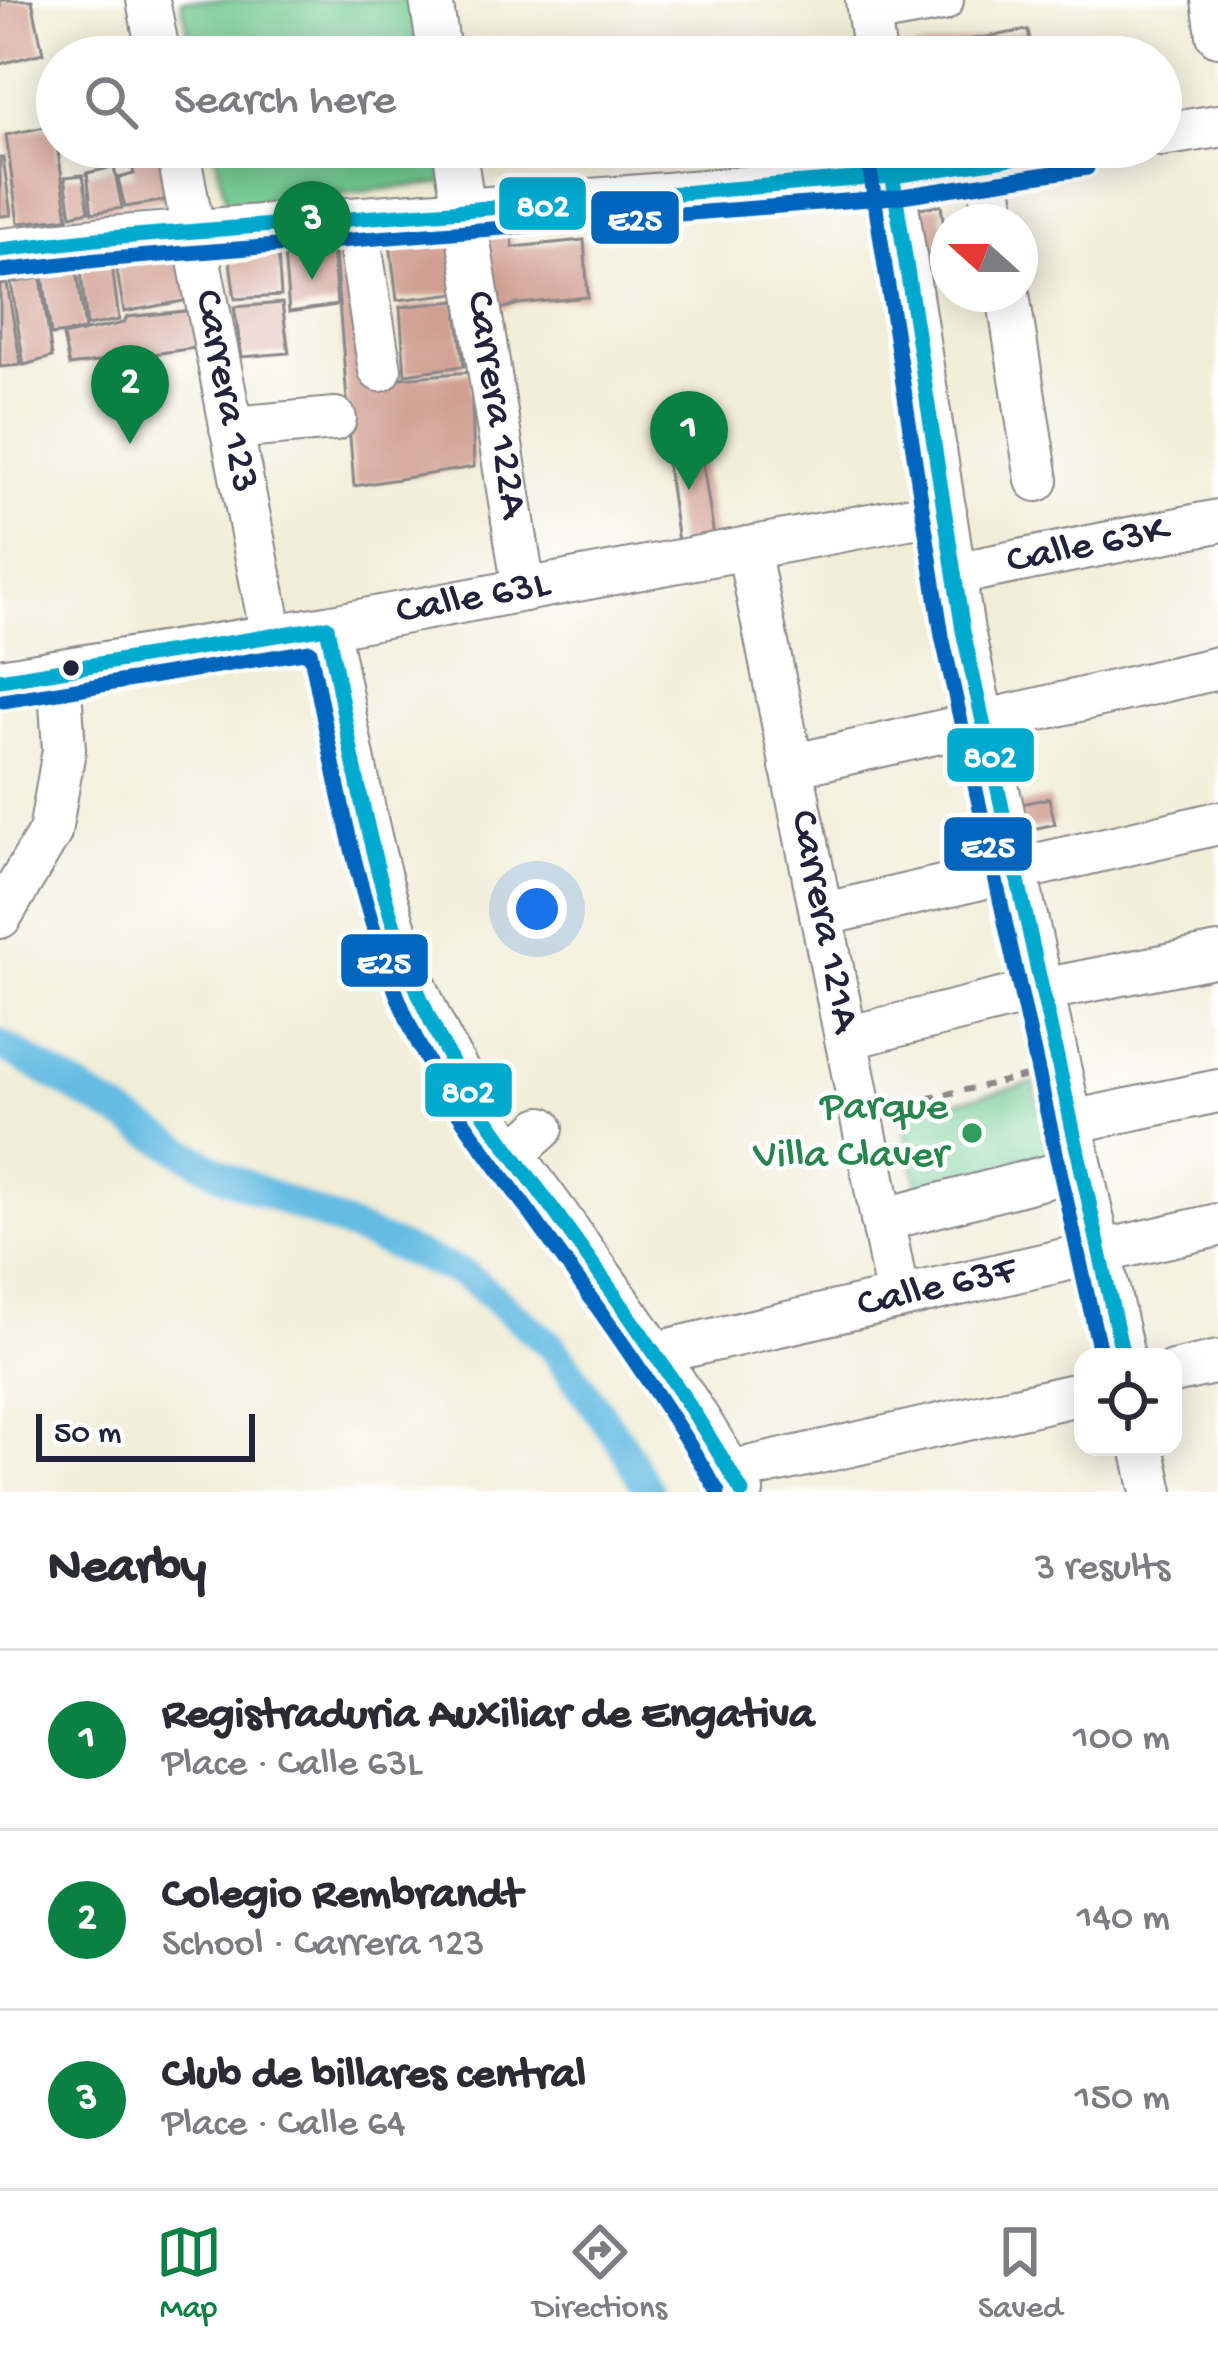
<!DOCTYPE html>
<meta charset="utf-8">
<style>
body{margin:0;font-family:"Gochi Hand",sans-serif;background:#f2f2f3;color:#2b2b33}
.controls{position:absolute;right:36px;bottom:36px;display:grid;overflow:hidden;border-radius:24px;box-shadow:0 6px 30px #0003}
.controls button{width:108px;height:108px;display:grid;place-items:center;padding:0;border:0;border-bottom:3px solid #e1e1e2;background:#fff;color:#2b2b33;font:60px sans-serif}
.compass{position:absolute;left:930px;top:204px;width:108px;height:108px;border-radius:50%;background:#fff;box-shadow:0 6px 30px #0003;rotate:291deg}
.scale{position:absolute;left:36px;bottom:30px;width:219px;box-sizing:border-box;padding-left:12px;border:6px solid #22223b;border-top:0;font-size:33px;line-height:42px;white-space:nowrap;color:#22223b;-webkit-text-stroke:9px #fff;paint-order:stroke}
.you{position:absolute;left:537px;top:909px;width:42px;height:42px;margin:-30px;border:9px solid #fff;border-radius:50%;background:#1a73e8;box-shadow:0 0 0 18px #1a73e833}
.badge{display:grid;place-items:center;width:78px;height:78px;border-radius:50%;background:#0b8043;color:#fff;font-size:39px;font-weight:700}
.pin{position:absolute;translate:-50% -99px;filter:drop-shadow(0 3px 6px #0008)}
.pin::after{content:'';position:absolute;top:63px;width:42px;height:36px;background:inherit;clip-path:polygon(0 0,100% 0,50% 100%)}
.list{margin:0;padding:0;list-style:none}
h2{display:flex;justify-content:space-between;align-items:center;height:156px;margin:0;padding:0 48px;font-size:51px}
h2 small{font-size:39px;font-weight:400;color:#7c7c81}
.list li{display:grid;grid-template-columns:78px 1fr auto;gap:36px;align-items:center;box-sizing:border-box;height:180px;padding:0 48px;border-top:3px solid #e1e1e2}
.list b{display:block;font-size:45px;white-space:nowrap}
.list p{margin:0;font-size:39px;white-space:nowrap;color:#7c7c81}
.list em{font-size:39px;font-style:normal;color:#7c7c81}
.icon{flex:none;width:66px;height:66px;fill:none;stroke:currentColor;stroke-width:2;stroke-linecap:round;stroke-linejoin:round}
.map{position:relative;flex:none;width:1218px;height:1492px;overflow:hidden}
.search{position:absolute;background:#fff;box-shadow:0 6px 30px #0003;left:36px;right:36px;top:36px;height:132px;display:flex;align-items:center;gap:30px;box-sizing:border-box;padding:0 42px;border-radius:66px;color:#7c7c81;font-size:45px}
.sheet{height:696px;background:#fff}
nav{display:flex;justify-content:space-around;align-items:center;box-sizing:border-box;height:168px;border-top:3px solid #e1e1e2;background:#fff;font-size:33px;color:#7c7c81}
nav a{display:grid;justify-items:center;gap:6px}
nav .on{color:#0b8043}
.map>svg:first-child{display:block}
.green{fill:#71c98f;stroke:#4a7665;stroke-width:3}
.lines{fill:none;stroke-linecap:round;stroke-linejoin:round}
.canal{stroke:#65bce2;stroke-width:30}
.building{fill:#d09f92}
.minor-casing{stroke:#8a8889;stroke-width:46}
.path{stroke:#8a8889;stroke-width:6;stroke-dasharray:9 9;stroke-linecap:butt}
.minor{stroke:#fff;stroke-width:42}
.bus-1-casing{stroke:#fff;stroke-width:24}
.bus-2-casing{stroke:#fff;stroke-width:24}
.bus-1{stroke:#00a9ce;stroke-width:15}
.bus-2{stroke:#0065bd;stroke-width:15}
.bus-dot{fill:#22223b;stroke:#fff;stroke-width:4.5}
.leisure-dot{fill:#2e9e5b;stroke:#fff;stroke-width:4.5}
.labels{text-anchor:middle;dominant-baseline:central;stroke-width:9;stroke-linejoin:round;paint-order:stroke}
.street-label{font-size:42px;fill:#22223b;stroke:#fff}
.leisure-label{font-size:42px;fill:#27864d;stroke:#fff;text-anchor:end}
.line-badge{stroke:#fff;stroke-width:4.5}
.badge-label{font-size:33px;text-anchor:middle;font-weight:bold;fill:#fff}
</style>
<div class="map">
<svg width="1218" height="1492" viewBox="0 0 1218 1492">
<rect width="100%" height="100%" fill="#fff"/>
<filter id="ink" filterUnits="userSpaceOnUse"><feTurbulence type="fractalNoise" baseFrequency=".00833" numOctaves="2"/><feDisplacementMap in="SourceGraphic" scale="24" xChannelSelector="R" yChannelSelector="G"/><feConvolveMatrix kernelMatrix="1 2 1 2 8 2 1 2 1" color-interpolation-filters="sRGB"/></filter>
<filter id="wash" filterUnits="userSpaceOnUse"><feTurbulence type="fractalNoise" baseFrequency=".004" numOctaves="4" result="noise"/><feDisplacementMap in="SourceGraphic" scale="48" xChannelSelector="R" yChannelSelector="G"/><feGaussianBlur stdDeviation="2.7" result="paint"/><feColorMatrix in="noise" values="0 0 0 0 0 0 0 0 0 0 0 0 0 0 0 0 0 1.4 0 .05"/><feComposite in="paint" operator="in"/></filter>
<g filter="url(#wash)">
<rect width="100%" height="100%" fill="#f1edd7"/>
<g class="green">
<path d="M181,0H421L429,57H194Z"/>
<path d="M214,147H440L445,183L227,205Z"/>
<path d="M1034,1083L1051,1162L919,1192L901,1114Z"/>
</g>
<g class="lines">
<path class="canal" d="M0,1044L227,1177L467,1276L552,1346L622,1444L649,1492"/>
</g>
<g id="blocks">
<g class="building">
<path d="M0,0H32L43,53L0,64Z"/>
<path d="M1028,30L1033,57H894V52Z"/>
<path d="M54,125L68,218L18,223L6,135Z"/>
<path d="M128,147H175L180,198L125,207L118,178L134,174Z"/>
<path d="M0,158H3L11,215L0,216Z"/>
<path d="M114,167L122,208L92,213L87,173Z"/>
<path d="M83,175L89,211L71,215L65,177Z"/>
<path d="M941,205L947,252L916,256L911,209Z"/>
<path d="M454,228L457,293L397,300L390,243Z"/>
<path d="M511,229L513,247L584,240L588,297L518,304L497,310L489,236Z"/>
<path d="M332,248L337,305L289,312L284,253Z"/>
<path d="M352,249L366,381L471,372L474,467L354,486L335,252Z"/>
<path d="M192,252L200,298L124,312L116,266Z"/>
<path d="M278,252L281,296L235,299L229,254Z"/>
<path d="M111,257L119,320L87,326L80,262Z"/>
<path d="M76,262L85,330L51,335L42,267Z"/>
<path d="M41,278L52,357L24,365L11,283Z"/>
<path d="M7,284L21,365L0,367V285Z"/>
<path d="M456,301L464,366L405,374L400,307Z"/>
<path d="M282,303L289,353L242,357L234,307Z"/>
<path d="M196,310L202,347L69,366L63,336L124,323L127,317Z"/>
<path d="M697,425L716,550L680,556L662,430Z"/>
<path d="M1049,798L1055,824L1024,831L1018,805Z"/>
</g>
</g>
</g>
<g filter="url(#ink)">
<use href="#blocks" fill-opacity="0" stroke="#8a8889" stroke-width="3"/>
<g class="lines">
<g class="minor-casing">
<g id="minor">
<path d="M148,0L159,57"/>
<path d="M431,0L440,57"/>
<path d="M867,0L875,57"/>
<path d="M1213,0L1218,35"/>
<path d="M869,13L942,0"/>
<path d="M1161,135L1218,126"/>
<path id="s1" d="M177,147L272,636"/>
<path id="s2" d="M454,147L524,590"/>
<path d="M888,147L963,631L1123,1357"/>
<path d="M986,162L996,222"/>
<path d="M356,219L380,370"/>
<path d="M0,250L96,239L893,176L1084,147"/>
<path d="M1008,294L1037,480"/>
<path d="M231,428L335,419"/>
<path id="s3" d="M748,548L898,1298"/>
<path id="s4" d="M955,574L1218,521"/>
<path d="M327,627C356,764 375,912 439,1038C471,1100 514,1156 555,1212C620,1303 687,1394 742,1492"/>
<path id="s5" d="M0,680L327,627L945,511"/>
<path d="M791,766L1218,668"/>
<path d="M821,915L1218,823"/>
<path d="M0,917L50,832L64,750L61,703L54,671"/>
<path d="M846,1038L1042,990L1218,955"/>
<path d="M1071,1122L1218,1091"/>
<path d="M513,1154L542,1128"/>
<path d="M882,1220L1081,1168"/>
<path id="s6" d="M656,1353L1218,1225"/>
<path d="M1173,1372L1218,1362"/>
<path d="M1142,1447L1152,1492"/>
<path d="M730,1472L1083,1393"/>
</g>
</g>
<path class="path" d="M893,1106L1027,1076"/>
<use href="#minor" class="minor"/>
<g class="bus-1-casing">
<g id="bus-1">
<path d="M888,147L963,631L1123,1357"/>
<path d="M0,250L96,239L893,176L1084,147"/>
<path d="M327,627C355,766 375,910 439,1038C470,1101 514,1156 555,1212C621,1303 686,1395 742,1492"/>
<path d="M0,680L327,627"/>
</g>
</g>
<g class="bus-2-casing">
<g id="bus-2">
<path d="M867,150L942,636L1101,1357"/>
<path d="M2,271L98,260L895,197L1087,168"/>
<path d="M3,701L310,651C338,785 359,921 419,1045C451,1111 498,1168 540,1227C602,1313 664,1400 718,1492"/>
</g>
</g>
<use href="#bus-1" class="bus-1"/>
<use href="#bus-2" class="bus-2"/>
</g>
</g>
<circle class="bus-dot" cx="71" cy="668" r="10"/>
<circle class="leisure-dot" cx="972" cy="1133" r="12"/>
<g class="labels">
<g class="street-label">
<text stroke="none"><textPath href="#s1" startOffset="249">Carrera 123</textPath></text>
<text stroke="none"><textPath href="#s2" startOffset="261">Carrera 122A</textPath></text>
<text stroke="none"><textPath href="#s4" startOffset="135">Calle 63K</textPath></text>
<text stroke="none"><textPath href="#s5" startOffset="480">Calle 63L</textPath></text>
<text stroke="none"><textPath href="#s3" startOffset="381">Carrera 121A</textPath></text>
<text stroke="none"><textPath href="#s6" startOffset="288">Calle 63F</textPath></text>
</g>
<g class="leisure-label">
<text x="948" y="1109">Parque<tspan x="948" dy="48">Villa Claver</tspan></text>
</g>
</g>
<g class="line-badge">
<rect x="497" y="175" width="91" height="57" rx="12" fill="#00a9ce"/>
<rect x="589" y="189" width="92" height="57" rx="12" fill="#0065bd"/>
<rect x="945" y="726" width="91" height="58" rx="12" fill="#00a9ce"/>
<rect x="942" y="815" width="92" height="58" rx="12" fill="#0065bd"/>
<rect x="339" y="932" width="91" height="57" rx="12" fill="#0065bd"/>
<rect x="423" y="1061" width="91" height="58" rx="12" fill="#00a9ce"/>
</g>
<g class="badge-label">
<text x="543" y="215">802</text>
<text x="635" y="229">E25</text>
<text x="990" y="766">802</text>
<text x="988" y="856">E25</text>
<text x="384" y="972">E25</text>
<text x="468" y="1101">802</text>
</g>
</svg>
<div class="controls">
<button><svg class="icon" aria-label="locate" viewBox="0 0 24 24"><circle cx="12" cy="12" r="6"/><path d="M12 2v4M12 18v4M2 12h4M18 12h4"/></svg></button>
</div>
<svg class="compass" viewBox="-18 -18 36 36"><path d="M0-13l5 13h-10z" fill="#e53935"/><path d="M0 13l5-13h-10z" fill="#7c7c81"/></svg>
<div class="scale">50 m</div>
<div class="you"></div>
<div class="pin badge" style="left:689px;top:490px">1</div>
<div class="pin badge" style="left:130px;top:444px">2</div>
<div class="pin badge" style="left:312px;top:280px">3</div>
<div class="search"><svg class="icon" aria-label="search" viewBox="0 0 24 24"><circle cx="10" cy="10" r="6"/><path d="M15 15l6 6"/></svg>Search here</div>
</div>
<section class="sheet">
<h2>Nearby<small>3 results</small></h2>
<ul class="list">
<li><span class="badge">1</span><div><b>Registraduria Auxiliar de Engativa</b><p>Place · Calle 63L</p></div><em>100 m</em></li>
<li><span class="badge">2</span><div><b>Colegio Rembrandt</b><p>School · Carrera 123</p></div><em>140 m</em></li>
<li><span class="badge">3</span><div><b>Club de billares central</b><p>Place · Calle 64</p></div><em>150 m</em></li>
</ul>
</section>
<nav>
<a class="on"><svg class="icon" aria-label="map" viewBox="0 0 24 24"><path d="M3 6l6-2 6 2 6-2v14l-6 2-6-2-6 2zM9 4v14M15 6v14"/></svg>Map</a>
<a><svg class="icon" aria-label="directions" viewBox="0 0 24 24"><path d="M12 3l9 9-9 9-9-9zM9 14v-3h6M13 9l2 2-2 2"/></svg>Directions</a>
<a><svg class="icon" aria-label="saved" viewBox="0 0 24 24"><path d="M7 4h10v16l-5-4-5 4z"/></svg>Saved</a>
</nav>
